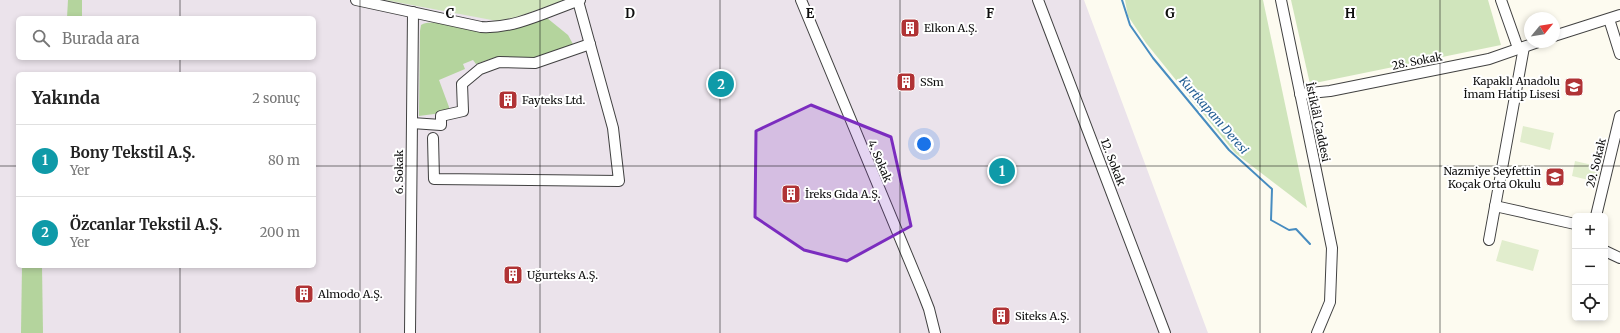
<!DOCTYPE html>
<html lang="tr">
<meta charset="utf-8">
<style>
body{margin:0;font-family:Merriweather,serif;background:#f2f2f2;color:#222}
.controls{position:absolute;right:12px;bottom:12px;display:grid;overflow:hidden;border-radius:6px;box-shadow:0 2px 6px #0003}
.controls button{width:36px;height:36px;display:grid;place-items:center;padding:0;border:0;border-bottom:1px solid #e0e0e0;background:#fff;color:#222;font:20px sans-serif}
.compass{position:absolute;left:1524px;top:12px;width:36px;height:36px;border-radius:50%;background:#fff;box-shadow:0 2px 6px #0003;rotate:60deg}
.you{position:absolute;left:924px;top:144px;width:14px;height:14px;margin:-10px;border:3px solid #fff;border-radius:50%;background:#1a73e8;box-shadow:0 0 0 6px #1a73e833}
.badge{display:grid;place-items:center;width:26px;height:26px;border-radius:50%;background:#b03335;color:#fff;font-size:13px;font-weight:700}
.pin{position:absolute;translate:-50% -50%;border:2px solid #fff;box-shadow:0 1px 4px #0006}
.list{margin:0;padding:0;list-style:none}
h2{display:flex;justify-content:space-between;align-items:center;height:52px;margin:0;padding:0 16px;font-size:17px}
h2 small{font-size:13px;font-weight:400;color:#767676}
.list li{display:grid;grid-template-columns:26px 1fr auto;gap:12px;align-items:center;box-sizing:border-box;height:72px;padding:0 16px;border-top:1px solid #e0e0e0}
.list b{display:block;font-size:15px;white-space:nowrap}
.list p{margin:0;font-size:13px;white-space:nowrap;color:#767676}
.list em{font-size:13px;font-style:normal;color:#767676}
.icon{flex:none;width:22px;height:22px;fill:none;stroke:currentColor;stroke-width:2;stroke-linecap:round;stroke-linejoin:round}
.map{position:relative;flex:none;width:1620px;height:333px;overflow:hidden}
.search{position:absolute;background:#fff;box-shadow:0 2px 6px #0003;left:16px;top:16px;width:300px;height:44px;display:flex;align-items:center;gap:10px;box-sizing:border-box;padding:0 14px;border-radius:6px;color:#767676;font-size:15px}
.panel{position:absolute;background:#fff;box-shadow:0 2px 6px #0003;left:16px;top:72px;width:300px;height:196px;border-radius:6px}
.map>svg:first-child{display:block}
.industrial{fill:#ebe3eb;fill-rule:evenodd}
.green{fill:#d0e5bc}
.forest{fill:#b4d49d}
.pitch{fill:#e1edcd}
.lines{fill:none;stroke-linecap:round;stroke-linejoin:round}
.stream{stroke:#478cc0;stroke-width:2}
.minor-casing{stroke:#414141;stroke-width:12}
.minor{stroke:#fff;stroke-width:10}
.marked{fill:#7b2cbf;fill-opacity:0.2;stroke:#7b2cbf;stroke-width:3;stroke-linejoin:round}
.grid{fill:none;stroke:#0e0e0e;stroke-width:1;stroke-opacity:0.55}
.labels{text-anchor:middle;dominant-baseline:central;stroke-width:4;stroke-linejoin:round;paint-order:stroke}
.poi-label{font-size:11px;fill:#0e0e0e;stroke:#fff;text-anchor:start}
.street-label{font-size:11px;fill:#0e0e0e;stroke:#fff}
.water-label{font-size:12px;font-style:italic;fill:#235e93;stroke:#fff}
.grid-label{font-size:13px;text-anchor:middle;font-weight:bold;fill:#0e0e0e;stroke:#fff;stroke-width:4;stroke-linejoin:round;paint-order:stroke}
</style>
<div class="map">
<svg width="1620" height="333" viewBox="0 0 1620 333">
<rect width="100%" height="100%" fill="#fdfbf0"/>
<path class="industrial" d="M0,0H1084L1208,333H0ZM18,18H314V58H18ZM18,74H314V266H18Z"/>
<g class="green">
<path d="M385,0H565L517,17L497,21Z"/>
<path d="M1125,0H1263L1307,208L1235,153L1146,43L1128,16Z"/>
<path d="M1291,0H1488L1501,45L1310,84Z"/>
</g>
<g class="forest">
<path d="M68,0H82V18H67Z"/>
<path d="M547,18L568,35L574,46L541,57L505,60L496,57L476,64L473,60L463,64L465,69L439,80L449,107V112L419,116L420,31L421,25C432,19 449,26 461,28C494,35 515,28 547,18Z"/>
<path d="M22,266H42L43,333H21Z"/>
</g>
<g class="pitch">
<path d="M1523,126L1554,133L1550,150L1520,142Z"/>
<path d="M1575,161L1601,167L1597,182L1572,176Z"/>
<path d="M1502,240L1539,250L1533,271L1496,261Z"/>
</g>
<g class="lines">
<path class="stream" d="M1122,0L1130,25L1153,58L1229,150L1272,189L1271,220L1289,230L1296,229L1310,244"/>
<g class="minor-casing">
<g id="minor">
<path d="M356,0L481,27C515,29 548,11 580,0"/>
<path d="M801,0L922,291L929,309L935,333"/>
<path d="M1038,0L1165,333"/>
<path d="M1281,0L1332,248L1330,302L1317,333"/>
<path d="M1501,0L1518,48"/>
<path d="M1609,19L1620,54"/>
<path d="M1554,36L1620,15"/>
<path d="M1300,94L1330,91L1489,59L1538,42"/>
<path d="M412,123L441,125V116L463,111L462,84L480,69L499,62L535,63L590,44"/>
<path d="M433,138L434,179L619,181L613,128L578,1"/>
<path d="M1495,206L1575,224"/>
<path d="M1596,216L1620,116"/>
<path d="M1489,240L1524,47"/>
<path d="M1605,251L1620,258"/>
<path d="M410,333L413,12"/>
</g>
</g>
<use href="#minor" class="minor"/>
</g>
<path class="marked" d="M811,105L891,137L911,226L847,261L804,250L755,217L756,131Z"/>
<path class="grid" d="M180,0V18M360,0V333M540,0V333M720,0V333M900,0V333M1080,0V333M1260,0V333M1440,0V333M180,58V74M0,166H18M314,166H1620M180,266V333"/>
<defs>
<g id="building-square" transform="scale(1)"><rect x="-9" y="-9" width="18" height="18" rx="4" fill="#b03335" stroke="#fff"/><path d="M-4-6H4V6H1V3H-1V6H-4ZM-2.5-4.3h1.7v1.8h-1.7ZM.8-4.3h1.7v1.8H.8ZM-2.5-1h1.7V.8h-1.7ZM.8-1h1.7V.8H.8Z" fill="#fff"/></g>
<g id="school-square" transform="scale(1)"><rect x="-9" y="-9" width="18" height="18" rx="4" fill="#b03335" stroke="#fff"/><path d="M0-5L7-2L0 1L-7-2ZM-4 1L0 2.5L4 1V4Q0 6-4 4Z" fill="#fff"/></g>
</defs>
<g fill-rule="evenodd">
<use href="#building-square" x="910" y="28"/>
<use href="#building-square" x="906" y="82"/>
<use href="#school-square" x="1574" y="87"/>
<use href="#building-square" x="508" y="100"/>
<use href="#school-square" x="1555" y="177"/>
<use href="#building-square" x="791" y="194"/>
<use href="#building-square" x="513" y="275"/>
<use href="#building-square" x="304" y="294"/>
<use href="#building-square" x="1001" y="316"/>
</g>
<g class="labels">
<g class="poi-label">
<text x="924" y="28">Elkon A.Ş.</text>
<text x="1560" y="81" text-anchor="end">Kapaklı Anadolu<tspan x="1560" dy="13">İmam Hatip Lisesi</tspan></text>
<text x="920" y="82">SSm</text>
<text x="522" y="100">Fayteks Ltd.</text>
<text x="1541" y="171" text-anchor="end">Nazmiye Seyfettin<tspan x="1541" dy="13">Koçak Orta Okulu</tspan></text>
<text x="805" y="194">İreks Gıda A.Ş.</text>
<text x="527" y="275">Uğurteks A.Ş.</text>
<text x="318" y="294">Almodo A.Ş.</text>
<text x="1015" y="316">Siteks A.Ş.</text>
</g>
<g class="street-label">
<text transform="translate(1417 61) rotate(-11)">28. Sokak</text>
<text transform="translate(1318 122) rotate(78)">İstiklâl Caddesi</text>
<text transform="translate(880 161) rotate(67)">4. Sokak</text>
<text transform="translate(1113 162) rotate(69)">12. Sokak</text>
<text transform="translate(1596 163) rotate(-76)">29. Sokak</text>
<text transform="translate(399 172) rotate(-90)">6. Sokak</text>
</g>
<g class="water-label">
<text transform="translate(1214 115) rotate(49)">Kurtkapanı Deresi</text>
</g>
</g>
<g class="grid-label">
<text x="450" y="18">C</text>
<text x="630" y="18">D</text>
<text x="810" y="18">E</text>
<text x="990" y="18">F</text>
<text x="1170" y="18">G</text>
<text x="1350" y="18">H</text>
</g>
</svg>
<div class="controls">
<button>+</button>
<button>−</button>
<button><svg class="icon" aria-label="locate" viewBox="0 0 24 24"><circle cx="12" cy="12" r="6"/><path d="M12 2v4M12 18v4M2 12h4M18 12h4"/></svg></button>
</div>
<svg class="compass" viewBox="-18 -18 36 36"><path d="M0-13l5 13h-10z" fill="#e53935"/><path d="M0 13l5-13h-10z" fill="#767676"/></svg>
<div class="you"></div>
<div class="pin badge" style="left:1002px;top:171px;background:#0f9aa8">1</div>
<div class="pin badge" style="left:721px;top:84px;background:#0f9aa8">2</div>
<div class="search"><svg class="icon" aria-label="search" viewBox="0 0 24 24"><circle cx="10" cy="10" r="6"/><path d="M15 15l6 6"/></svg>Burada ara</div>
<section class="panel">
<h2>Yakında<small>2 sonuç</small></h2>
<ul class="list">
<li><span class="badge" style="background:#0f9aa8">1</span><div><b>Bony Tekstil A.Ş.</b><p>Yer</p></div><em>80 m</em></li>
<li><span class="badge" style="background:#0f9aa8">2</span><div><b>Özcanlar Tekstil A.Ş.</b><p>Yer</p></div><em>200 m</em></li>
</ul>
</section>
</div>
